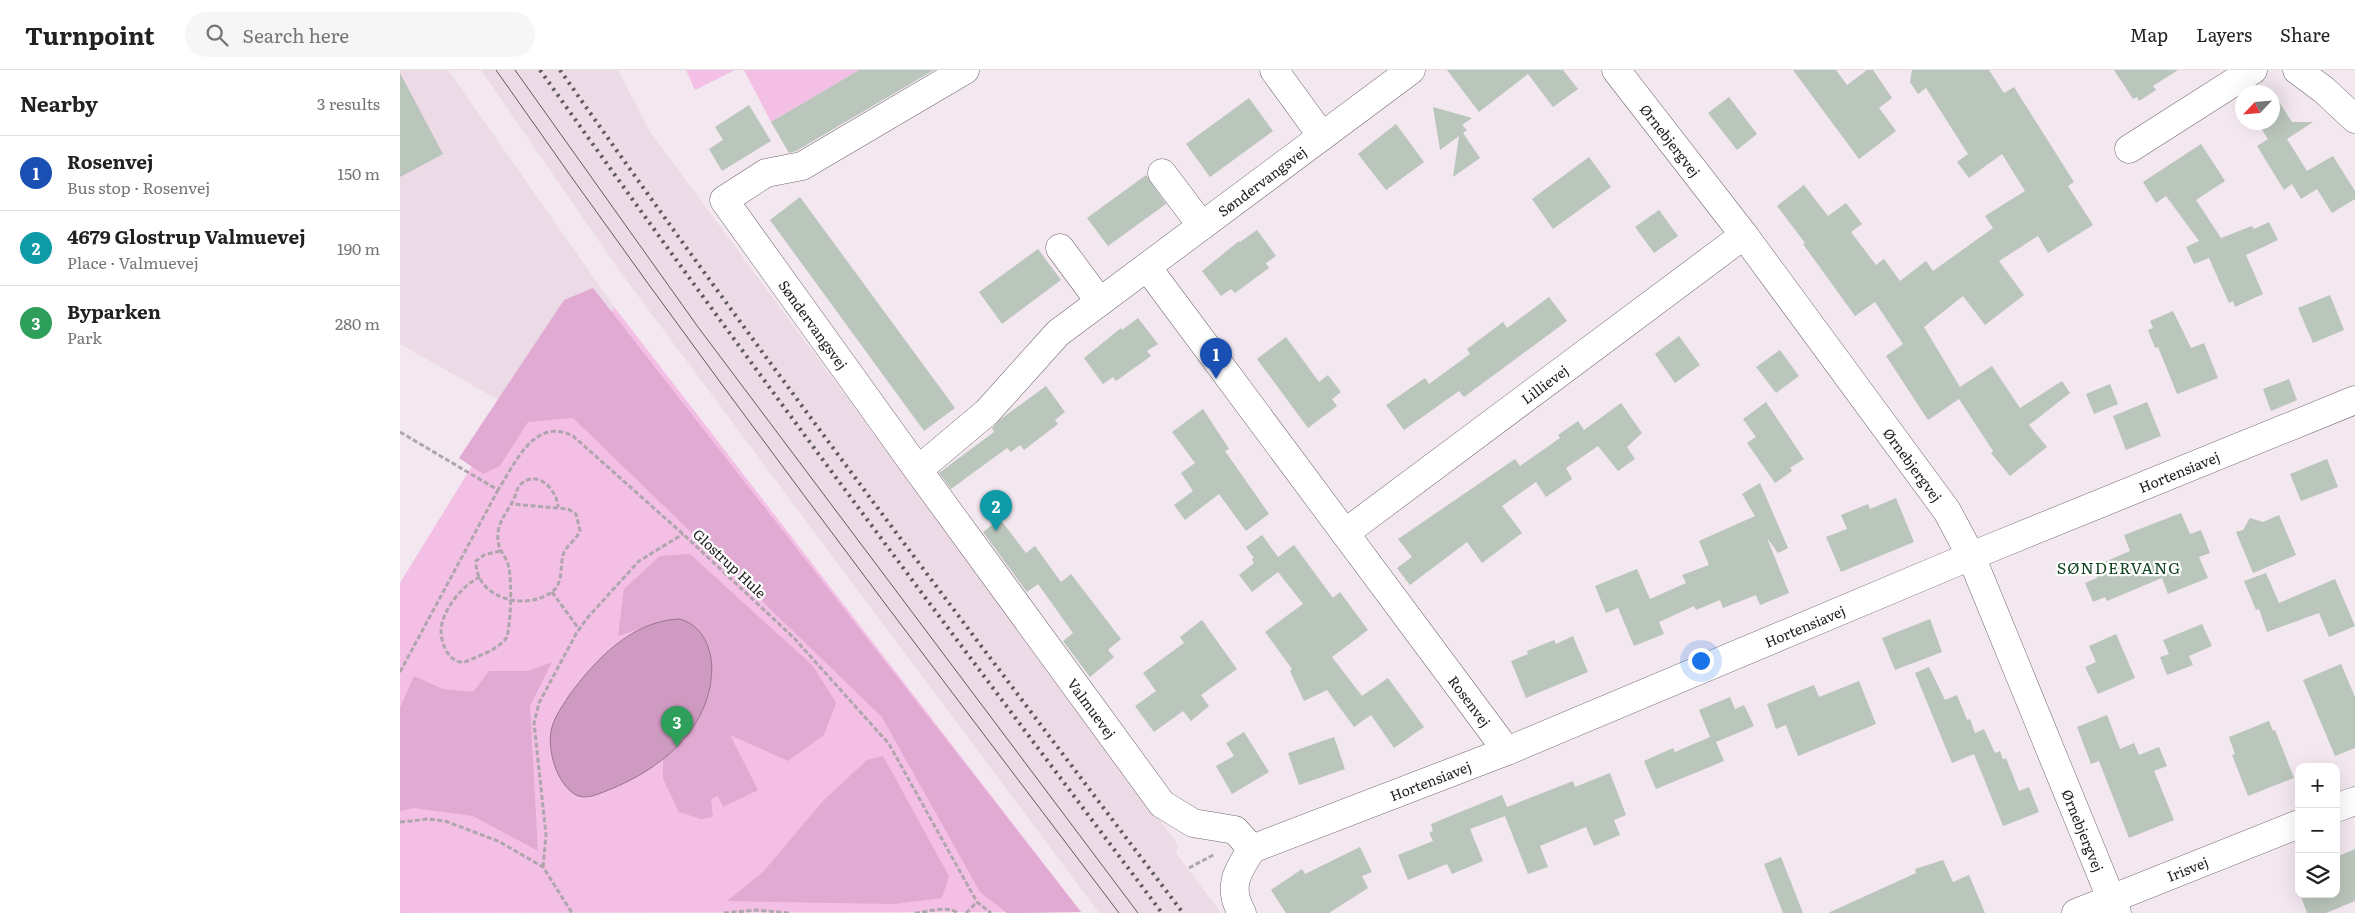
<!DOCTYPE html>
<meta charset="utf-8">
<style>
body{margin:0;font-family:Literata,serif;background:#f6f6f6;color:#222}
.controls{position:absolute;right:15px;bottom:15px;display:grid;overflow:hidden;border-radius:10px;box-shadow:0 5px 20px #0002}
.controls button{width:45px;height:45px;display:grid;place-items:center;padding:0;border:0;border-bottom:1px solid #e0e0e0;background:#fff;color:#222;font:25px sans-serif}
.compass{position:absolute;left:1835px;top:15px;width:45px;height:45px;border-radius:50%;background:#fff;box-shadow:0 5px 20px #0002;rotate:244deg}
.you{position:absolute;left:1300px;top:590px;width:18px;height:18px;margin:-12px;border:4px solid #fff;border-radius:50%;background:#1a73e8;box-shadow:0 0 0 8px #1a73e833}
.badge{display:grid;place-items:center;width:32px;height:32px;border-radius:50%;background:#db2777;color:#fff;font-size:16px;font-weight:700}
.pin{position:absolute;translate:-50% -41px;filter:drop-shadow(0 1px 2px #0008)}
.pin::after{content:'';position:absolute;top:26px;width:18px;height:15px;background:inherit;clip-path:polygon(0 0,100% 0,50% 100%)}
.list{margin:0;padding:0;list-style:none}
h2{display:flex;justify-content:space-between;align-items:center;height:65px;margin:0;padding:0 20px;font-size:21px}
h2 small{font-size:16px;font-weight:400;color:#767676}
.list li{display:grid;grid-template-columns:32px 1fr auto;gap:15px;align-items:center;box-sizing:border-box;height:75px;padding:0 20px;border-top:1px solid #e0e0e0}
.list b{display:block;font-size:19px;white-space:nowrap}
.list p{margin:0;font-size:16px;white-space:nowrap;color:#767676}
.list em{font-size:16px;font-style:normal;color:#767676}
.icon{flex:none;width:28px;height:28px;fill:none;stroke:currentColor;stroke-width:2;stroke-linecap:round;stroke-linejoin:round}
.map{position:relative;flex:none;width:1955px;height:843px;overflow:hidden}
header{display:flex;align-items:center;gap:30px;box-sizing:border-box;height:70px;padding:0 25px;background:#fff;border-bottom:1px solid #e0e0e0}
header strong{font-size:24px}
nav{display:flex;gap:28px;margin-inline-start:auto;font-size:18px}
.search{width:350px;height:45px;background:#f6f6f6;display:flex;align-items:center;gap:12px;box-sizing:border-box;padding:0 18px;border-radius:28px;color:#767676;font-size:19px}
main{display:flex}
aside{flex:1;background:#fff}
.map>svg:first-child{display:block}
.built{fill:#eddae7}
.green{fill:#f3bfe5}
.forest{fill:#e0aad2}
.water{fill:#cf9ac1;stroke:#9a7490}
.building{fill:#bac5bb}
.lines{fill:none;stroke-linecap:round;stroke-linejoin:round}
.minor-casing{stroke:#72686f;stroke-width:29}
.path{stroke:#afa6ad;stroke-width:3;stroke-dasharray:5 2.5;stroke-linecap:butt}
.minor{stroke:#fff;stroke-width:28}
.tram{stroke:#60595e;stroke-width:1}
.rail{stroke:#60595e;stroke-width:4;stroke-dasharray:2.5 5;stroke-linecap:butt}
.labels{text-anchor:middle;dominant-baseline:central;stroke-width:4.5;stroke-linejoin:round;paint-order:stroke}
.street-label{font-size:14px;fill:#201c1f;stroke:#fff}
.quarter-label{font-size:16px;letter-spacing:1px;fill:#104220;stroke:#fff}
</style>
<header>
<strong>Turnpoint</strong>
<div class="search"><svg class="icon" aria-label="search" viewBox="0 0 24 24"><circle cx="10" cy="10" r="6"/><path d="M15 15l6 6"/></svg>Search here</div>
<nav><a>Map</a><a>Layers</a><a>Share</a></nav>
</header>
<main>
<aside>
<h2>Nearby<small>3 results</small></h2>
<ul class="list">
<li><span class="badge" style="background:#1a4fb4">1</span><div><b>Rosenvej</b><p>Bus stop · Rosenvej</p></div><em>150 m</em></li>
<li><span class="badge" style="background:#0f9aa8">2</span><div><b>4679 Glostrup Valmuevej</b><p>Place · Valmuevej</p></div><em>190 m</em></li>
<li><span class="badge" style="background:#2e9e5b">3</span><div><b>Byparken</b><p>Park</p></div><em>280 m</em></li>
</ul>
</aside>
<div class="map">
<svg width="1955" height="843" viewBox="0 0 1955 843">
<rect width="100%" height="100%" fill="#f3e7f0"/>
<g class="built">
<path d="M0,0H48L215,238L109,336L0,274Z"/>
<path d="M81,0H218L250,62L778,775L776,783L821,843H699L221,203Z"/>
</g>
<g class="green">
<path d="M286,0H335L295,20Z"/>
<path d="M344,0H459L371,52Z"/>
<path d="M215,238L681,842L0,843V513L109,336Z"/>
</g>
<g class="forest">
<path d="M193,218L681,842L607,843L580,822L482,647L173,348L128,352L100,396L83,404L59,388L164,230Z"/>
<path d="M290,484L413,596L436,633L424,665L388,691L330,665L358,720L323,737L318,726L311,729L313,747L301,749L279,742L263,709V690L293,658L260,552L218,566L224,519L260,486Z"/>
<path d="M152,592L130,636L138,781L73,746L13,738L0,741V638L14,606L43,619L73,622L89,601H128Z"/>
<path d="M483,686L549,806L542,828L494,834L327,831L362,803L423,731L467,690Z"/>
</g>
<path class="water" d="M279,549C294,552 305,565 309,580C313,592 312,605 310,617C299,671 250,705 201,723C193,726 184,729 176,725C156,714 146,677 152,657C155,646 162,637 168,627C194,591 231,551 279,549Z"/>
<g class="building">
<path d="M459,0H534L396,81L389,83L371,52Z"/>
<path d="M1047,0H1163L1178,19L1153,37L1128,4L1079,42Z"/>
<path d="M1393,0H1436L1447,15L1467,0H1473L1492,28L1479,38L1496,61L1459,89Z"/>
<path d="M1512,0H1589L1604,23L1614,17L1674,112L1668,116L1693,155L1648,183L1638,166L1599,191L1624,225L1585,255L1563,226L1524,257L1560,317L1592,296L1620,338L1662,311L1670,323L1629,355L1647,377L1610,406L1591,383L1593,381L1559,329L1528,350L1486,286L1503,274L1475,232L1455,246L1403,174L1405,173L1377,136L1404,115L1428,146L1446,133L1462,154L1451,162L1476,195L1484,189L1500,211L1526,191L1533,201L1593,158L1585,146L1625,121L1602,84L1569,108L1557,92L1568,84L1526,18L1518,24L1510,12Z"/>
<path d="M1714,0H1778L1753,16L1756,20L1739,31L1737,27L1733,29Z"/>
<path d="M0,3L43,84L0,107Z"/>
<path d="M1872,21L1892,52H1913L1887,69L1907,101L1933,86L1955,121V129L1932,143L1917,119L1901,129L1892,114L1884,120L1857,76L1868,69L1857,52H1872Z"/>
<path d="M1329,27L1357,64L1337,80L1308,43Z"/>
<path d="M849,28L873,61L810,107L786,74Z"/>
<path d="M349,35L371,71L322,101L309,79L323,70L315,57Z"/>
<path d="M1033,37L1072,48L1062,55L1067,60L1063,63L1080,88L1053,107L1059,66L1040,80Z"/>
<path d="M996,54L1024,92L986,120L958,84Z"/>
<path d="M1801,74L1825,111L1796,130L1821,168L1852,156L1854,159L1869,152L1878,170L1846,185L1863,224L1835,237L1833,231L1829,233L1809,188L1794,194L1786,177L1799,171L1766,126L1756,133L1743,112Z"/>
<path d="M1189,87L1211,117L1153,159L1132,129Z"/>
<path d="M746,105L766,134L708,176L687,148Z"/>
<path d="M400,127L555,338L524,361L370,150Z"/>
<path d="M1259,140L1278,166L1254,183L1235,157Z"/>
<path d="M857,160L876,186L866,193L869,198L835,223L831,219L821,226L802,201L839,171L840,172Z"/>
<path d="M638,179L661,210L602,254L579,222Z"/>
<path d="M1930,225L1944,260L1913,273L1898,238Z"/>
<path d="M1149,227L1167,251L1064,327L1059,321L1004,360L986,335L1025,308L1029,314L1070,284L1067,279L1103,252L1107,258Z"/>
<path d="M1773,241L1791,278L1804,273L1818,308L1777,324L1758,277L1755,278L1748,260L1753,258L1750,251Z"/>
<path d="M738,248L758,274L747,281L751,286L716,311L713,307L703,314L684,288L721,258L722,260Z"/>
<path d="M1279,266L1300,295L1275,313L1255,284Z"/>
<path d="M886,267L919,312L928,305L941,322L932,329L937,336L908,358L857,289Z"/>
<path d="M1380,280L1399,306L1376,323L1356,297Z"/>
<path d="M1889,309L1897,330L1871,341L1863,319Z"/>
<path d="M1710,314L1718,334L1694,344L1686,324Z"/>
<path d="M646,316L665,342L655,350L658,354L624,380L620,375L611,382L607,378L551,419L539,403L594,362L592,358L601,349Z"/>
<path d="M1366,332L1404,389L1390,398L1392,401L1375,413L1347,373L1356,367L1343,349Z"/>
<path d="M1747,332L1761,366L1726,380L1713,346Z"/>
<path d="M1221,333L1242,363L1227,377L1235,389L1218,401L1198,376L1166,398L1172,409L1146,427L1136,412L1102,436L1122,463L1082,493L1067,472L1010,515L997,498L1012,487L998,469L1115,389L1120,396L1160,368L1158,365L1178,351L1184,360Z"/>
<path d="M803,339L829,379L825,381L869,444L846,461L819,424L785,450L774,435L793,421L781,403L795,393L772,362Z"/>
<path d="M1927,389L1938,417L1901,431L1890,404Z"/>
<path d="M1360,413L1388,478L1378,483L1367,468L1389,523L1360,535L1356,525L1323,538L1320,530L1296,540L1294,536L1259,552L1264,564L1234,576L1218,538L1206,543L1195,516L1237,499L1250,529L1286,513L1282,505L1309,495L1299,471L1355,446L1342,424Z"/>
<path d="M1496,428L1514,472L1441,502L1426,467L1447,459L1441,445L1468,434L1470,439Z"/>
<path d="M1781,443L1790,464L1801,460L1810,483L1799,487L1808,508L1768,524L1762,508L1707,531L1705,527L1693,532L1685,513L1697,508L1696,504L1705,501L1702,493L1730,481L1724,465Z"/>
<path d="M1879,445L1896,485L1853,503L1836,462L1843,460L1850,448L1863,452Z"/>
<path d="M600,449L626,483L635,476L661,512L671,504L721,569L708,580L714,587L690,607L663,571L673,563L638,514L627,522L583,462Z"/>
<path d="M862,465L878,487L894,475L933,528L940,522L968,560L932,587L962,626L988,608L1024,657L994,678L971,645L954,657L927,620L904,631L890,601L892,599L865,562L903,534L878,502L852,522L839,505L854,493L852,489L854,488L846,477Z"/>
<path d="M1866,503L1879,533L1935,509L1955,556L1929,567L1919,543L1867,562L1859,539L1856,540L1844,511Z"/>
<path d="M1530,549L1542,582L1495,600L1482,568Z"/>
<path d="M802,550L837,599L801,625L809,636L791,651L783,641L754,662L735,636L756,621L743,603L784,573L780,567Z"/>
<path d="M1802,554L1812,576L1789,586L1793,595L1767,605L1760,587L1769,584L1763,570Z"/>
<path d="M1716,564L1735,608L1698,624L1685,597L1696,592L1689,576Z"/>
<path d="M1173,566L1188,602L1126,628L1111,591L1128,584L1127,581L1154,570L1156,574Z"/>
<path d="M1941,594L1955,627V678L1935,686L1903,610Z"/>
<path d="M1529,597L1545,630L1557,625L1567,650L1570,649L1575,663L1584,659L1595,683L1600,681L1603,690L1606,688L1619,721L1629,717L1639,742L1603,756L1574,684L1552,693L1515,603Z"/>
<path d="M1459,611L1476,654L1398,686L1386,655L1376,659L1367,634L1414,615L1419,627Z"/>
<path d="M1330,627L1335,639L1344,635L1354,656L1316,672L1324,691L1256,719L1244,691L1273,678L1275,682L1310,667L1299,640Z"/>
<path d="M1707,645L1720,679L1734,673L1739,685L1759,677L1767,696L1754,701L1774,750L1729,768L1699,691L1691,694L1677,657Z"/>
<path d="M1869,651L1873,661L1875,660L1894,708L1848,726L1832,685L1835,684L1829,667Z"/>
<path d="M844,662L869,702L832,724L816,696L834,686L826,673Z"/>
<path d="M934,667L945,699L899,715L888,683Z"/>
<path d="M1210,703L1226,745L1214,750L1220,765L1194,776L1186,757L1140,776L1148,797L1128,804L1105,746L1070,759L1083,791L1052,804L1047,794L1008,810L998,785L1033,771L1029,763L1033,761L1031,754L1102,725L1107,737L1173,711L1175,717Z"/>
<path d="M960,777L972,802L962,806L968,818L929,843H886L871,820L902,799L905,804Z"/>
<path d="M1955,779V831L1926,843H1907L1900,824H1936V787Z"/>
<path d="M1381,787L1403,843H1383L1364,794Z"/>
<path d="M1543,790L1553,812L1569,805L1585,843H1428L1516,803L1515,799Z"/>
</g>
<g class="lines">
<g class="minor-casing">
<g id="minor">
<path id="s1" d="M565,0L402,96L366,103L324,130L518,400L587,342L658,263L1011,0"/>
<path d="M874,0L922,66"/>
<path id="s2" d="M1216,0L1344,165L1547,441L1571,486L1717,843"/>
<path d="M1897,0L1924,20L1955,49"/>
<path d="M1729,79L1853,0"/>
<path d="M762,103L802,156"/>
<path d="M660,178L700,232"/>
<path id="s3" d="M747,197L1107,681"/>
<path id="s4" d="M518,400L762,734L793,753L835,760L852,779"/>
<path id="s5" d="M945,463L1344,165"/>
<path d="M1936,738L1955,731"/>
<path id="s6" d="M852,779L1107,681L1571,486L1955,330"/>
<path d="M842,843C827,818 837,801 852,779"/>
<path id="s7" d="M1676,843L1899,754"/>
</g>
</g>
<g class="path">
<path d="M0,362L98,420C115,394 134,346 173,366L283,464L394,568L489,674L577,832L591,843"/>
<path d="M100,481L84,485L76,491C75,529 127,542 153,521C163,513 160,497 163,485C166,475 177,470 180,460L176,444L168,439L112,434"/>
<path d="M80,507C63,515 47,535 42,553C38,567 47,594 64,592C69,591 74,588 79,586C89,582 101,576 107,567C111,549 112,516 109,498C106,483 96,482 98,462C100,449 107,442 113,431C116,425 116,419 121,414C138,399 157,420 158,437"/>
<path d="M152,522L179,559"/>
<path d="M0,602L98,420"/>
<path d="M0,752L28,749L45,751L98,771L143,797L172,843"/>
<path d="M143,797L146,765L134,653L139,633L177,562L189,546L239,491L283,464"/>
<path d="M789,798L815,784"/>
<path d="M324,843L356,840L390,843"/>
<path d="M515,843C528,842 547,835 558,843"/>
<path d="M566,843L577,832"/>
</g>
<use href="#minor" class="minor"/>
<g class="tram">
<path d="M96,0C296,287 508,564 719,843"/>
<path d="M115,0L298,257L738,843"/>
</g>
<g class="rail">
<path d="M140,0C342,285 552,564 762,843"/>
<path d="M160,0C360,286 572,564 783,843"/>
</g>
</g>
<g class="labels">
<g class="street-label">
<text stroke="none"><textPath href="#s2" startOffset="89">Ørnebjergvej</textPath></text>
<text stroke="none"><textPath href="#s1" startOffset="1059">Søndervangsvej</textPath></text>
<text stroke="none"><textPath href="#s1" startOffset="429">Søndervangsvej</textPath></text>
<text stroke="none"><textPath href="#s5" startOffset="249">Lillievej</textPath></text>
<text stroke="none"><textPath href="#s2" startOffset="494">Ørnebjergvej</textPath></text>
<text stroke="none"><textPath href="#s6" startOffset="1001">Hortensiavej</textPath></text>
<text transform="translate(330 493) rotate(43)">Glostrup Hule</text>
<text stroke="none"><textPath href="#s6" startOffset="596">Hortensiavej</textPath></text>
<text stroke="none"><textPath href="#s3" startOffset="541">Rosenvej</textPath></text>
<text stroke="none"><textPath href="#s4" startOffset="295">Valmuevej</textPath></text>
<text stroke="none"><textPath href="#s6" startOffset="191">Hortensiavej</textPath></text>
<text stroke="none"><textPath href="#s2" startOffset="899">Ørnebjergvej</textPath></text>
<text stroke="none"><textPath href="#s7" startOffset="120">Irisvej</textPath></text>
</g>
<g class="quarter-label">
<text x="1719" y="497">SØNDERVANG</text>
</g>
</g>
</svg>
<div class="controls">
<button>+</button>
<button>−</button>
<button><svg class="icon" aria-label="layers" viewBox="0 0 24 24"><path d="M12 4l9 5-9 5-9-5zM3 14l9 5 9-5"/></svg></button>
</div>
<svg class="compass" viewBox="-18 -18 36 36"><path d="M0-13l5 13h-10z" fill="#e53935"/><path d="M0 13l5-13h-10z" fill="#767676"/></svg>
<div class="you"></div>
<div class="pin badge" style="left:816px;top:309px;background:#1a4fb4">1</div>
<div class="pin badge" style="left:596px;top:461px;background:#0f9aa8">2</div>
<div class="pin badge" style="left:277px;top:677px;background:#2e9e5b">3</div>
</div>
</main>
